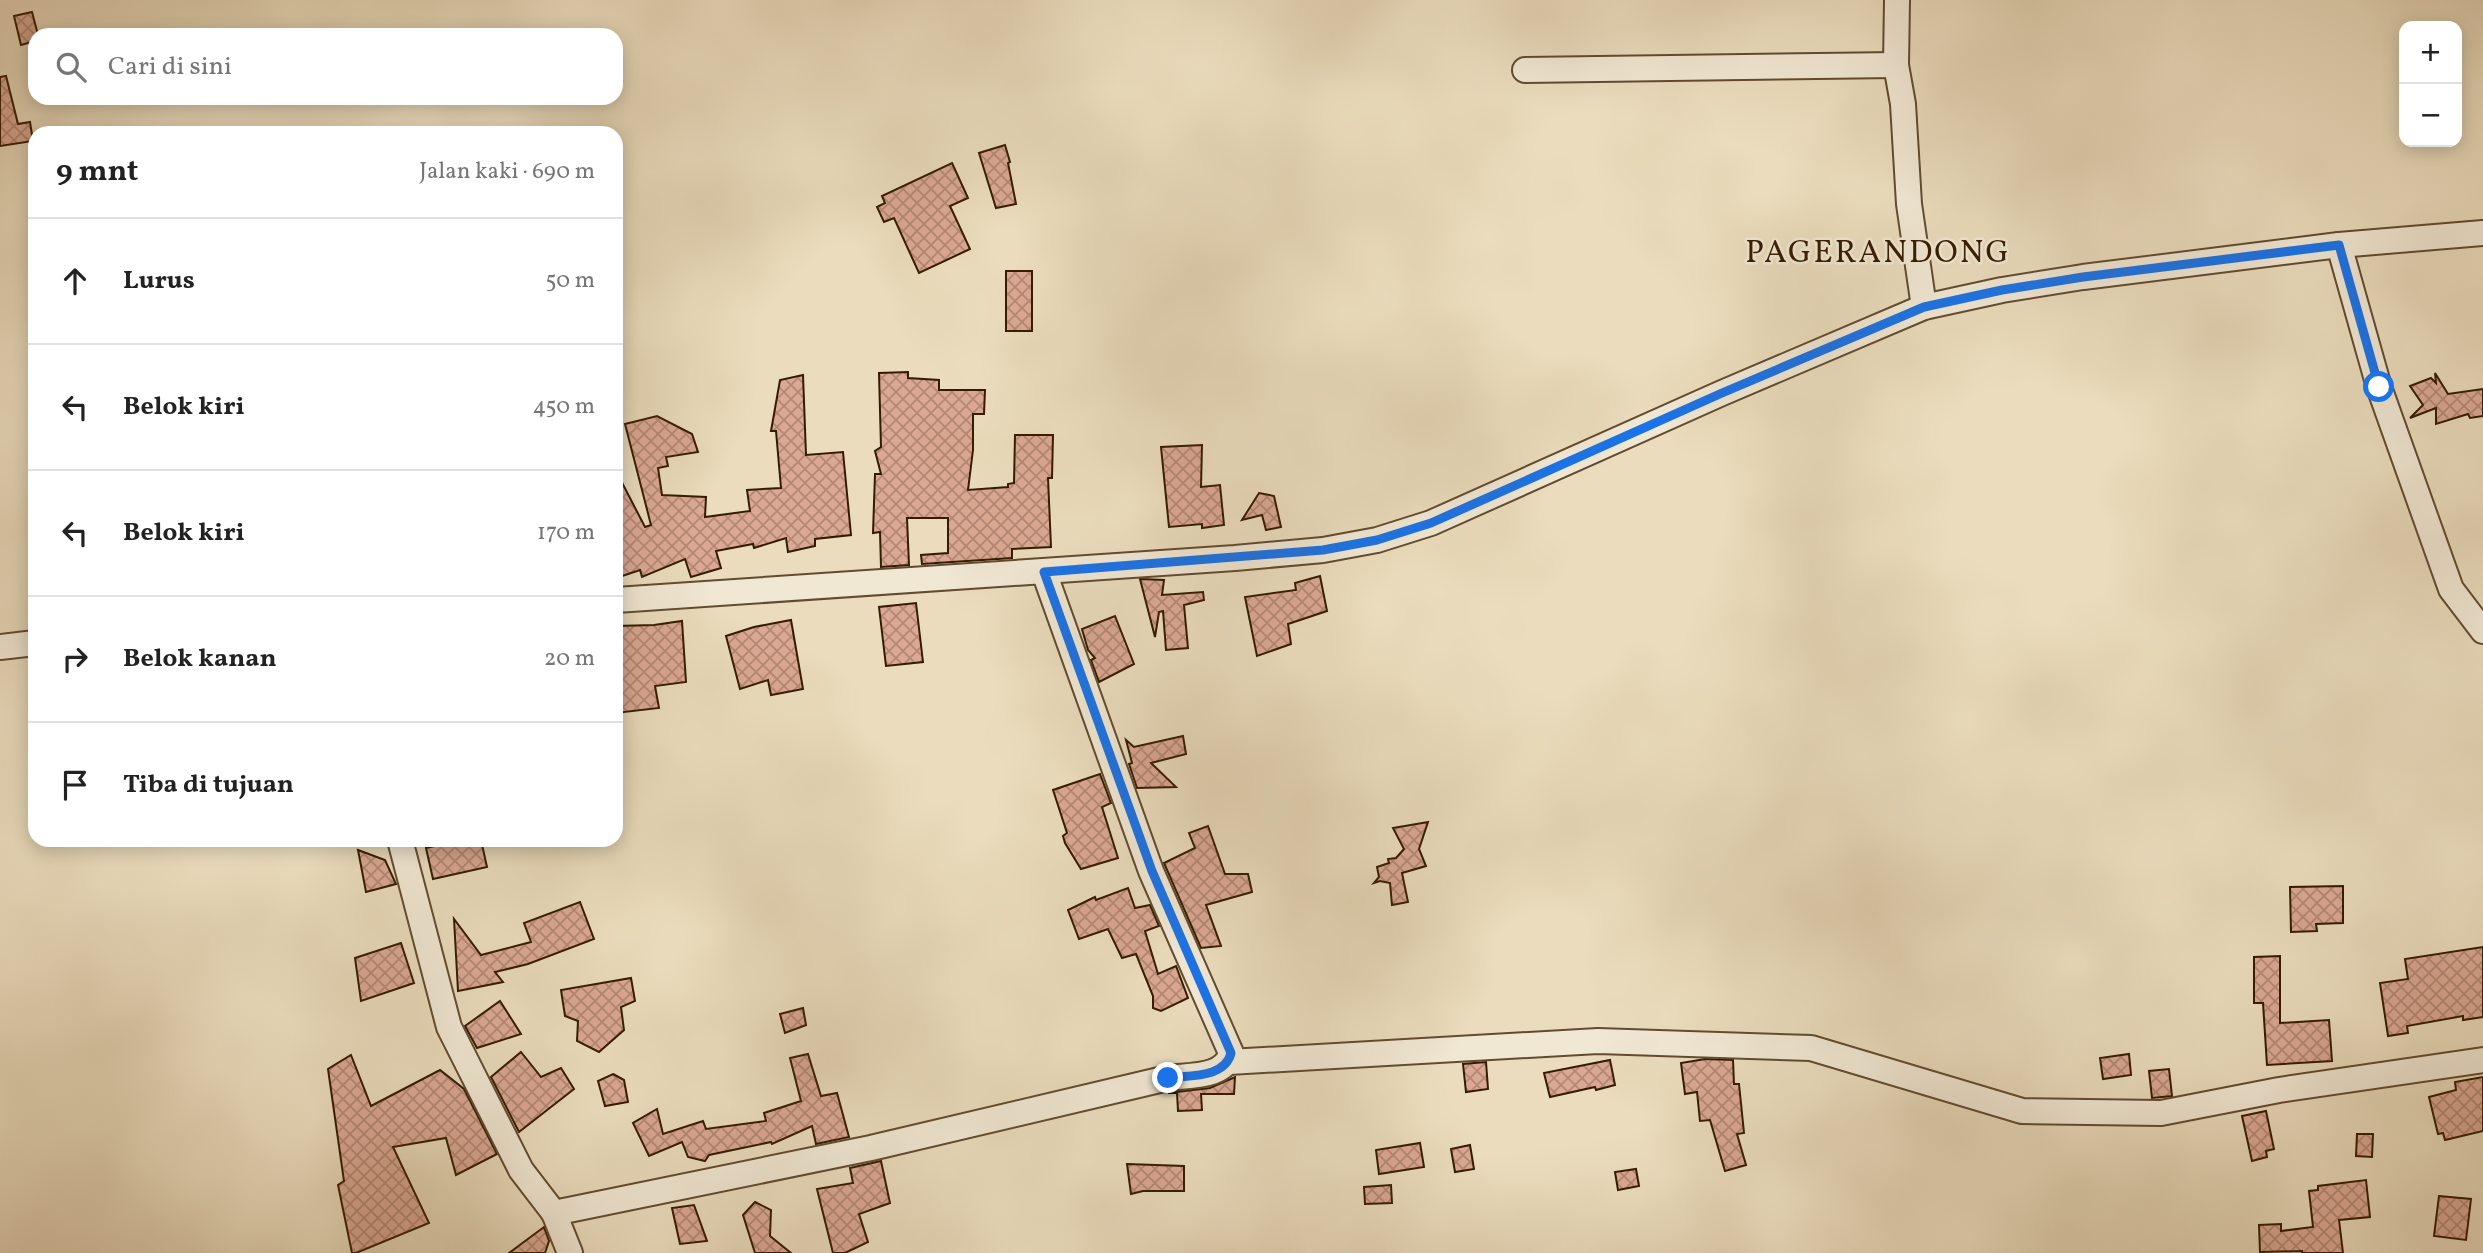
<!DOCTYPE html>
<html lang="id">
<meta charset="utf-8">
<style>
body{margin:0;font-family:Vollkorn,serif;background:#f6f6f6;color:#222}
.controls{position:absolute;right:21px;top:21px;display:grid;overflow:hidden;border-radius:14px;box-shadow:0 4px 18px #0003}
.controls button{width:63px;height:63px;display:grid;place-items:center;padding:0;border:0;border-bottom:2px solid #e0e0e0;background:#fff;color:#222;font:35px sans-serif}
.stop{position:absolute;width:21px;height:21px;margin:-16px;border:5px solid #1a73e8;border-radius:50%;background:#fff}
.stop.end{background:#1a73e8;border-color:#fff;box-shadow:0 2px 7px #0008}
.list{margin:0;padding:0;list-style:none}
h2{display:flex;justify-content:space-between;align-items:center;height:91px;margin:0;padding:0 28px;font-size:30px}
h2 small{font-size:23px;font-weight:400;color:#767676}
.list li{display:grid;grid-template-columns:46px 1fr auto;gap:21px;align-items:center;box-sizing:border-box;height:126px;padding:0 28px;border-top:2px solid #e0e0e0}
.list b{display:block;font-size:26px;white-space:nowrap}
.list em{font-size:23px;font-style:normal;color:#767676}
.icon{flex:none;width:38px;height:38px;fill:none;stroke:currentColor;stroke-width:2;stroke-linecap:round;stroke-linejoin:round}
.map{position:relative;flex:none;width:2483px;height:1253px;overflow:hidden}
.search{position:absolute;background:#fff;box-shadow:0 4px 18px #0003;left:28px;top:28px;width:595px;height:77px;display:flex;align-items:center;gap:18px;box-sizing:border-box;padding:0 24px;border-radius:21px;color:#767676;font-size:26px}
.panel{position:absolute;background:#fff;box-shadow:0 4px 18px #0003;left:28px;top:126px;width:595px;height:721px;border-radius:21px}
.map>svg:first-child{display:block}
.building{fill:url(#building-cross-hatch);stroke:#351b00;stroke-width:2}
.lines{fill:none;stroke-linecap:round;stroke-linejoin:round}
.minor-casing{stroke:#624b2f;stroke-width:28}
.minor{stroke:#f1e8d4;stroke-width:24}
.route{stroke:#1a73e8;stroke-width:9}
.labels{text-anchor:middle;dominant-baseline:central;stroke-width:5;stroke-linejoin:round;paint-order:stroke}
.quarter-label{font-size:32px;letter-spacing:2px;fill:#351b00;stroke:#f1e8d4}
</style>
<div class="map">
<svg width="2483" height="1253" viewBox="0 0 2483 1253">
<defs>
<pattern id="building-cross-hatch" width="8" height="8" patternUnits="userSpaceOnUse" patternTransform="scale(1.75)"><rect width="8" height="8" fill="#dba893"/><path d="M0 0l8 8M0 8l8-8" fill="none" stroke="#b28876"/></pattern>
</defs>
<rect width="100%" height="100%" fill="#eadcbd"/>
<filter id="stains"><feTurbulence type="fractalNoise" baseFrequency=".00286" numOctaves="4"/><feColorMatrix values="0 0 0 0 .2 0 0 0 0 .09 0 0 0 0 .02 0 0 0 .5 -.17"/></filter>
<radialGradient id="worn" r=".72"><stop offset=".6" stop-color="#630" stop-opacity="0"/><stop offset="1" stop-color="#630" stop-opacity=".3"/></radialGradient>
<g class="building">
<path d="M32,12L38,35H35V41L21,45L14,16Z"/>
<path d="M6,76L18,124L30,122L33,141L0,146V77Z"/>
<path d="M1005,145L1010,162L1008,163L1016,204L996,208L979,153Z"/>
<path d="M952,163L968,198L950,206L970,249L919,273L894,218L884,222L877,207L885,203L882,196Z"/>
<rect x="1006" y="271" width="26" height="60"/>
<path d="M908,372V378L939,380V390H985L984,414H973V450L968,490L1008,487V484L1014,483L1015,435H1053L1052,478H1048L1051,547L1012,549V558L922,564L921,555L948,553V518H907L909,565L881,567L880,532L873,533L875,474H881L875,451L881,447L879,373Z"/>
<path d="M2435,373L2448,394L2483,389V416L2470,418L2468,414L2436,424V408L2410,418L2423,405L2410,386L2431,378L2436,383Z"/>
<path d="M803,375L806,455L843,452L851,535L815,539V546L788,552L786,538L754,548L753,544L716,551L721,568L691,577L685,559L642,577L640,570L616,578V471L645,527L651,525L625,424L657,416L692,434L698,452L666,457L668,466L658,468L662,495L706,497L705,517L750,511L747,490L781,488L776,431H771L780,380Z"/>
<path d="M1202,445L1201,487L1220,485L1224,525L1202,528V524L1169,527L1161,447Z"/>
<path d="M1259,493L1274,496L1281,527L1266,530L1262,515L1242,520Z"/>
<path d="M1320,576L1327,611L1288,624L1291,644L1257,656L1245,597L1296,590L1295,583Z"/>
<path d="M1140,579L1164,580L1162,595L1203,592L1204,600L1184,605L1188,648L1166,650L1163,611L1159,612L1155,637Z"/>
<path d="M916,603L923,662L886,666L879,607Z"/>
<path d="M1115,616L1134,664L1099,682L1091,660L1095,658L1088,650L1082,629Z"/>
<path d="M791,620L803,689L771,695L768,680L740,689L726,636L754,627Z"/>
<path d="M682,621L686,682L655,686L659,708L616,713V626L654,625Z"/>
<path d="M1183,736L1186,754L1151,763L1176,787L1137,788L1129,764L1132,763L1126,740L1134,747Z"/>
<path d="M1100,774L1111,803L1102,807L1118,858L1081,869L1065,843L1063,836L1067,833L1053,790Z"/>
<path d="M1428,822L1419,849L1426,866L1402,873L1408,902L1392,905L1390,883L1380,881L1374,883L1379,877L1377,867L1389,863L1388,859L1396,858L1404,849L1393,828Z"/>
<path d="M1208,826L1225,874H1248L1252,892L1206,905L1221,946L1201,948L1164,863L1195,848L1189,833Z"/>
<path d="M461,840H481L487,867L433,879L426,848Z"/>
<path d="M358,850L385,860L396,884L366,892Z"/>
<path d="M2343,886V923L2316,924L2317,931L2291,932L2290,887Z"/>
<path d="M1128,888L1135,908L1150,905L1159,926L1145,931L1158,974L1176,966L1188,998L1161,1011L1153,1008V996L1136,954L1122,958L1108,929L1079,939L1068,910L1095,897L1096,900Z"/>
<path d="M580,902L594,939L528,964L495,972L503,982L458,991L454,919L481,955L531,942L524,923Z"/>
<path d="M401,943L414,983L361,1001L355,958Z"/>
<path d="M2483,947V1017L2463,1020V1016L2407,1026L2408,1033L2388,1036L2380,983L2408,979L2405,959Z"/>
<path d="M2280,956V1023L2329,1020L2332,1061L2267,1065L2263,1003H2254V957Z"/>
<path d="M631,978L635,1001L621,1007L624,1030L599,1052L577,1041L578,1021L565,1016L561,990Z"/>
<path d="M500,1001L521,1034L477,1048L465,1026Z"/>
<path d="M803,1008L806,1025L785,1033L780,1014Z"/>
<path d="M521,1052L541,1077L561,1068L574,1089L519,1132L491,1077Z"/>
<path d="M808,1054L821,1096L837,1093L849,1137L816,1144L812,1126L772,1144L771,1142L709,1155L705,1161L688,1157L682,1142L649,1156L633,1123L657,1109L663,1134L703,1121L706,1129L766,1121L764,1113L801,1101L790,1058Z"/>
<path d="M2129,1054L2131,1075L2103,1079L2100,1058Z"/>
<path d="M351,1055L371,1106L440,1070L464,1089L497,1154L456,1175L446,1138L393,1147L429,1223L356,1253H352L338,1185L344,1181L328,1069Z"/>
<path d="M1705,1059L1733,1060L1734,1084H1739L1744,1133L1737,1134L1746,1165L1725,1171L1710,1120L1700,1121L1697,1092L1685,1094L1681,1063Z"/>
<path d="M1610,1060L1615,1085L1596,1090L1595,1087L1550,1097L1544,1073Z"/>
<path d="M1486,1062L1488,1089L1466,1092L1463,1064Z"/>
<path d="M2169,1069L2172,1096L2152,1098L2149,1071Z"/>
<path d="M613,1074L624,1080L628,1102L605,1106L598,1081Z"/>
<path d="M1235,1077L1234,1094H1201L1202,1110L1178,1111L1177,1093H1168L1210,1088Z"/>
<path d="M2483,1077V1131L2445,1140L2443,1133L2438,1134L2429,1097L2456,1090L2455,1082Z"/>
<path d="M2266,1111L2274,1149L2266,1151L2267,1157L2252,1161L2242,1116Z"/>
<path d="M2357,1134H2373L2372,1157L2356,1156Z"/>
<path d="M1420,1143L1424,1167L1379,1174L1376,1150Z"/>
<path d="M1470,1145L1474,1169L1455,1172L1451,1149Z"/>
<path d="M881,1161L890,1203L859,1214L868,1242L845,1253H833L817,1189L853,1183L850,1168Z"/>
<path d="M1127,1164L1184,1166V1191H1143L1131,1194Z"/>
<path d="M1636,1169L1639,1186L1618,1190L1615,1172Z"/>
<path d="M2366,1180L2370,1217L2339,1220L2343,1253H2302V1251L2260,1252L2259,1225L2281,1224V1231L2313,1227L2309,1191L2318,1190V1186Z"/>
<path d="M1391,1185L1392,1203L1365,1204L1364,1187Z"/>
<path d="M2439,1196L2471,1199L2466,1240L2434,1236Z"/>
<path d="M755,1202L771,1210L770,1236L791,1253H755L743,1215Z"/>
<path d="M694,1205L707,1241L680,1244L672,1208Z"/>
<path d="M544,1227L549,1241L545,1253H509Z"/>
</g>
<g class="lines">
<g class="minor-casing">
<g id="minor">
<path d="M1897,0L1896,65L1903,104L1909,204L1924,307"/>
<path d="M1525,70L1896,65"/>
<path d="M2339,245L2379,387L2451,589L2483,631"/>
<path d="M616,600L1235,558L1323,550L1377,540L1431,523L1722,393L1924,307L2002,290L2083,277L2339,245L2483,233"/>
<path d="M0,647L35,643"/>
<path d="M400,840L449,1027L521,1170L554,1213L871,1148L1168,1078C1190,1075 1225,1078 1231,1053L1151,871L1044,572"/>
<path d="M1229,1062L1598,1041L1811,1048L2022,1111L2161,1113L2279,1090L2483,1060"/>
<path d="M554,1213L570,1253"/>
</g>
</g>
<use href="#minor" class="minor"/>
</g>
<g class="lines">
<path class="route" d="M1168,1078C1190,1075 1225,1078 1231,1053L1152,871L1044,572L1323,550L1377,540L1431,523L1722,393L1924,307L2002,290L2083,277L2339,245L2379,387"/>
</g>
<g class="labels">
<g class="quarter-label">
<text x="1878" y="254">PAGERANDONG</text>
</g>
</g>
<rect width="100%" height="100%" filter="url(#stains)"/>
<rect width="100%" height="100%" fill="url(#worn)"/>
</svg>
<div class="controls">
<button>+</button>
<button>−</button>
</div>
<div class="stop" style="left:2379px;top:387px"></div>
<div class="stop end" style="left:1168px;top:1078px"></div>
<div class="search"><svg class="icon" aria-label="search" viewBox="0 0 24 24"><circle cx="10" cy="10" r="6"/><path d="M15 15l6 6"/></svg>Cari di sini</div>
<section class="panel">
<h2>9 mnt<small>Jalan kaki · 690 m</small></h2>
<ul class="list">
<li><svg class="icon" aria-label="ahead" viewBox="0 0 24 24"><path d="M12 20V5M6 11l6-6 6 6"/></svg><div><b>Lurus</b></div><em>50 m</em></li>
<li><svg class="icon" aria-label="left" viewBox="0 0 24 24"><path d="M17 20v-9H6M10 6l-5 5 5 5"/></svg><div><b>Belok kiri</b></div><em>450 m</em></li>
<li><svg class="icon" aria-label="left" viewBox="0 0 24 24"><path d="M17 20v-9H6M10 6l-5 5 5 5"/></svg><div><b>Belok kiri</b></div><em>170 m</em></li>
<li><svg class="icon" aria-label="right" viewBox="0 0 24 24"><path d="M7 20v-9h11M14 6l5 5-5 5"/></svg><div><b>Belok kanan</b></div><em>20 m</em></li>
<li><svg class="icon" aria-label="arrive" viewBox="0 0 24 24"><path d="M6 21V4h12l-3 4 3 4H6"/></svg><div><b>Tiba di tujuan</b></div></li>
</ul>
</section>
</div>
